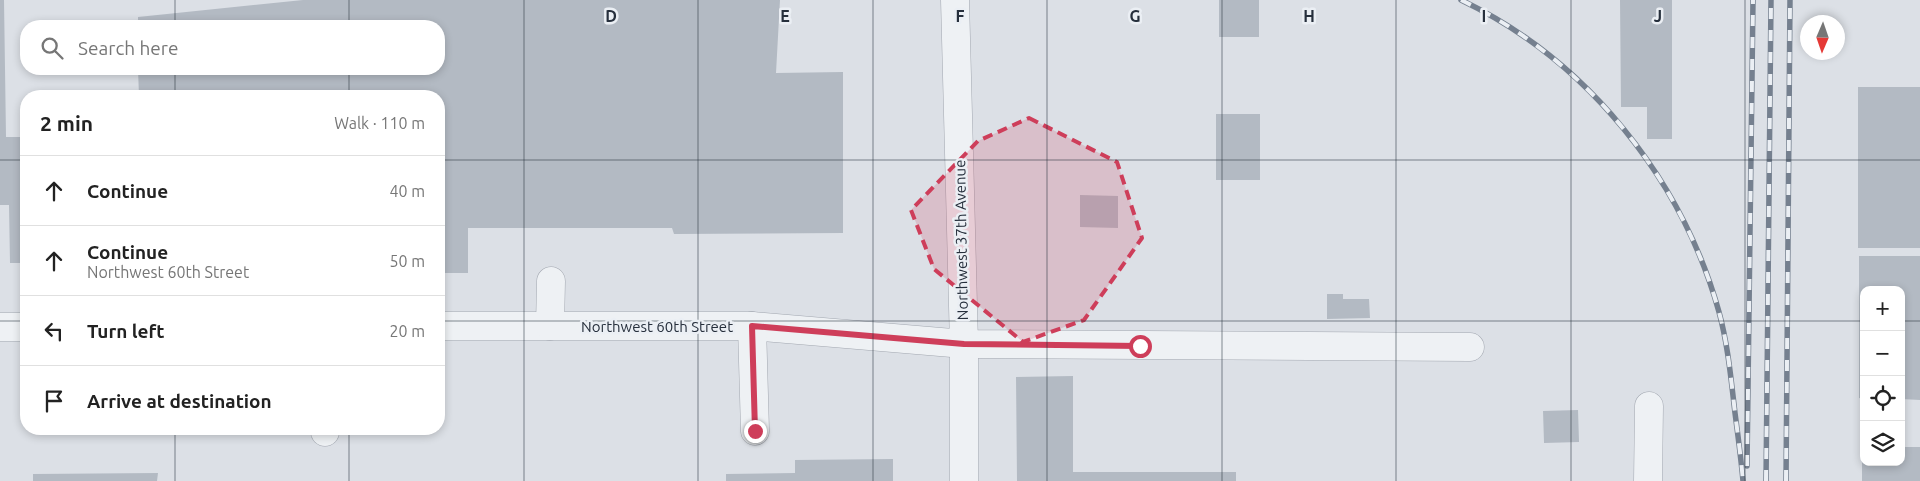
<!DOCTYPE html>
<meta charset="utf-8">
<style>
body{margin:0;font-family:Ubuntu,sans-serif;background:#f2f2f2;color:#222}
.controls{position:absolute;right:15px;bottom:15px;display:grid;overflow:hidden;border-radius:10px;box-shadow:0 2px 8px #0003}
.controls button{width:45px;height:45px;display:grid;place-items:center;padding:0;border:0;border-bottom:1px solid #e0e0e0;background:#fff;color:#222;font:25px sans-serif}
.compass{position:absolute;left:1800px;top:15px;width:45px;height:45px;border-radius:50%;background:#fff;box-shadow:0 2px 8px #0003;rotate:182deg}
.stop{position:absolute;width:15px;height:15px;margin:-11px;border:4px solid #ce3e5a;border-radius:50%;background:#fff}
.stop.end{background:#ce3e5a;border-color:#fff;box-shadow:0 1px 5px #0008}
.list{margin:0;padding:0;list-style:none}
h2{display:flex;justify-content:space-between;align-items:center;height:65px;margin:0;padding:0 20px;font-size:21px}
h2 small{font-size:16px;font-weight:400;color:#767676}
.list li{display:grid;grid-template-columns:32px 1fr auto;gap:15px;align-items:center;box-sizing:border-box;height:70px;padding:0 20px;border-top:1px solid #e0e0e0}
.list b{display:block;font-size:19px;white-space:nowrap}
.list p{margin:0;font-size:16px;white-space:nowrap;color:#767676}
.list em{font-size:16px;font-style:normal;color:#767676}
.icon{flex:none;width:28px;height:28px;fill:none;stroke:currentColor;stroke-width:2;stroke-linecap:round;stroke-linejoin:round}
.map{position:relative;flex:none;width:1920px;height:481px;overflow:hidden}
.search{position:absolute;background:#fff;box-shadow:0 2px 8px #0003;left:20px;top:20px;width:425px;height:55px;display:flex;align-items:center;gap:12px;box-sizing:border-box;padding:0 18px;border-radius:20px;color:#767676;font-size:19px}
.panel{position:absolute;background:#fff;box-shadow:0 2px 8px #0003;left:20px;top:90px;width:425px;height:345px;border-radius:20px}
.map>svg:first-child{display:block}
.building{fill:#b3bac3}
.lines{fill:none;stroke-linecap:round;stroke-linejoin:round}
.minor-casing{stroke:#a2a7b0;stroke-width:29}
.minor{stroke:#eef1f4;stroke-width:28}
.rail-casing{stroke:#75808f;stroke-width:5.5}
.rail{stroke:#ebeff4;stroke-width:4;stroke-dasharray:11;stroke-linecap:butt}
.route{stroke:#ce3e5a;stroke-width:6}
.marked{fill:#ce3e5a;fill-opacity:0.2;stroke:#ce3e5a;stroke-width:4;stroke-dasharray:10 6;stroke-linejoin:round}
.grid{fill:none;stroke:#262f3c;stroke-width:1;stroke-opacity:0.55}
.labels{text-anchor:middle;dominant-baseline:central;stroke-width:5;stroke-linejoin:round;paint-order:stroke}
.street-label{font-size:15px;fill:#262f3c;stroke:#ebeff4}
.grid-label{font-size:16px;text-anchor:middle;font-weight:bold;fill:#262f3c;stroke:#ebeff4;stroke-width:5;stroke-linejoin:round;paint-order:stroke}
</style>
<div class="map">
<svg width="1920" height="481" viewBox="0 0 1920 481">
<rect width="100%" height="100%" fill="#dce0e6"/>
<g class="building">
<path d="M0,0H4L6,137H26V263H10L9,205H0Z"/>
<path d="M303,0H780L776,73L843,72V233L674,234L672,228H468V273H439V96H139L138,69H439V26H138V17Z"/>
<rect x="1219" y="0" width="40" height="37"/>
<path d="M1620,0H1672V139H1647V107H1621Z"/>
<rect x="1858" y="87" width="62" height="161"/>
<rect x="1216" y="114" width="44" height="66"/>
<path d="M1080,195L1118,196V228L1080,227Z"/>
<path d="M1859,256H1920V400L1901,399V290H1864V399L1859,398Z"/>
<path d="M1327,294H1343V299H1369L1370,318L1327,319Z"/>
<path d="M1073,376V472H1236V481H1017L1016,377Z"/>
<path d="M1578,410L1579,442L1544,443L1543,411Z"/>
<path d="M1862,447H1864V462H1901V447H1920V481H1862Z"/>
<path d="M893,459V481H726V474L795,473V460Z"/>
<path d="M158,473L157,481H33V474Z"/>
</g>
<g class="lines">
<g class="minor-casing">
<g id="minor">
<path d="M955,0L964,344V481"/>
<path d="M439,326H752L964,344L1470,347"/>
<path d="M550,326L551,281"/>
<path d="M752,326L755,431"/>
<path d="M0,327H26"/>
<path d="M325,429V432"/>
<path d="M1648,481L1649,406"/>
</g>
</g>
<use href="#minor" class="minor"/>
<g class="rail-casing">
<g id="rail">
<path d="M1461,0C1587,60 1682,179 1719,312C1728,345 1731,379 1735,413C1738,436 1741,458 1743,481"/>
<path d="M1747,466L1753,0"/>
<path d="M1766,481L1771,0"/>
<path d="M1786,481L1790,0"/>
</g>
</g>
<use href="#rail" class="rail"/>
</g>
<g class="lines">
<path class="route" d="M755,431L752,326L964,344L1140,346"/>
</g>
<path class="marked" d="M1029,118L1117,162L1142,238L1084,320L1023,342L934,269L911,210L978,141Z"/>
<path class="grid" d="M175,0V26M349,0V26M524,0V481M698,0V481M873,0V481M1047,0V481M1222,0V481M1396,0V481M1571,0V481M1745,0V481M175,69V96M349,69V96M0,160H26M439,160H1920M0,321H26M439,321H1864M1901,321H1920M175,429V481M349,429V481"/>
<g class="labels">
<g class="street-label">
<text transform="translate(961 240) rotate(-91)">Northwest 37th Avenue</text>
<text x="657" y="326">Northwest 60th Street</text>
</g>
</g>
<g class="grid-label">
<text x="611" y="22">D</text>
<text x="785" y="22">E</text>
<text x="960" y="22">F</text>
<text x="1135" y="22">G</text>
<text x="1309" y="22">H</text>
<text x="1484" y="22">I</text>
<text x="1658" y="22">J</text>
</g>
</svg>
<div class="controls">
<button>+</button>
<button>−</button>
<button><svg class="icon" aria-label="locate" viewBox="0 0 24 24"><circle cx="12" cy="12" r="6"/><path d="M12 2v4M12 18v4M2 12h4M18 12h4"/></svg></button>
<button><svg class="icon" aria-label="layers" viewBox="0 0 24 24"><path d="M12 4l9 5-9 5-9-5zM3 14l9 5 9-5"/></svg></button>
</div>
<svg class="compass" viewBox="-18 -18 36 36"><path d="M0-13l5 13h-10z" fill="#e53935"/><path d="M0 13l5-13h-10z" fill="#767676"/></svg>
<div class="stop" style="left:1140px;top:346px"></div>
<div class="stop end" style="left:755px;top:431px"></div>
<div class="search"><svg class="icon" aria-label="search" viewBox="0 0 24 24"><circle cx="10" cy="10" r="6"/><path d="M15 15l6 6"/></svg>Search here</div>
<section class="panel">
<h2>2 min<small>Walk · 110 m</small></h2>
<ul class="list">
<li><svg class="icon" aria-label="ahead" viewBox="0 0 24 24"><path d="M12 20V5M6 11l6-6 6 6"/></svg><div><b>Continue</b></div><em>40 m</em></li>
<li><svg class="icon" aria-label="ahead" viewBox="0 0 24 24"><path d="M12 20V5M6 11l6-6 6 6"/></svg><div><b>Continue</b><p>Northwest 60th Street</p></div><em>50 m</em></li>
<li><svg class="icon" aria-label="left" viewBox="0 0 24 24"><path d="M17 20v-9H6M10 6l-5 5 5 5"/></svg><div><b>Turn left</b></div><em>20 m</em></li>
<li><svg class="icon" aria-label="arrive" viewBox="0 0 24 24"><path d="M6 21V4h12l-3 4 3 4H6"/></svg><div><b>Arrive at destination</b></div></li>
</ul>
</section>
</div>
